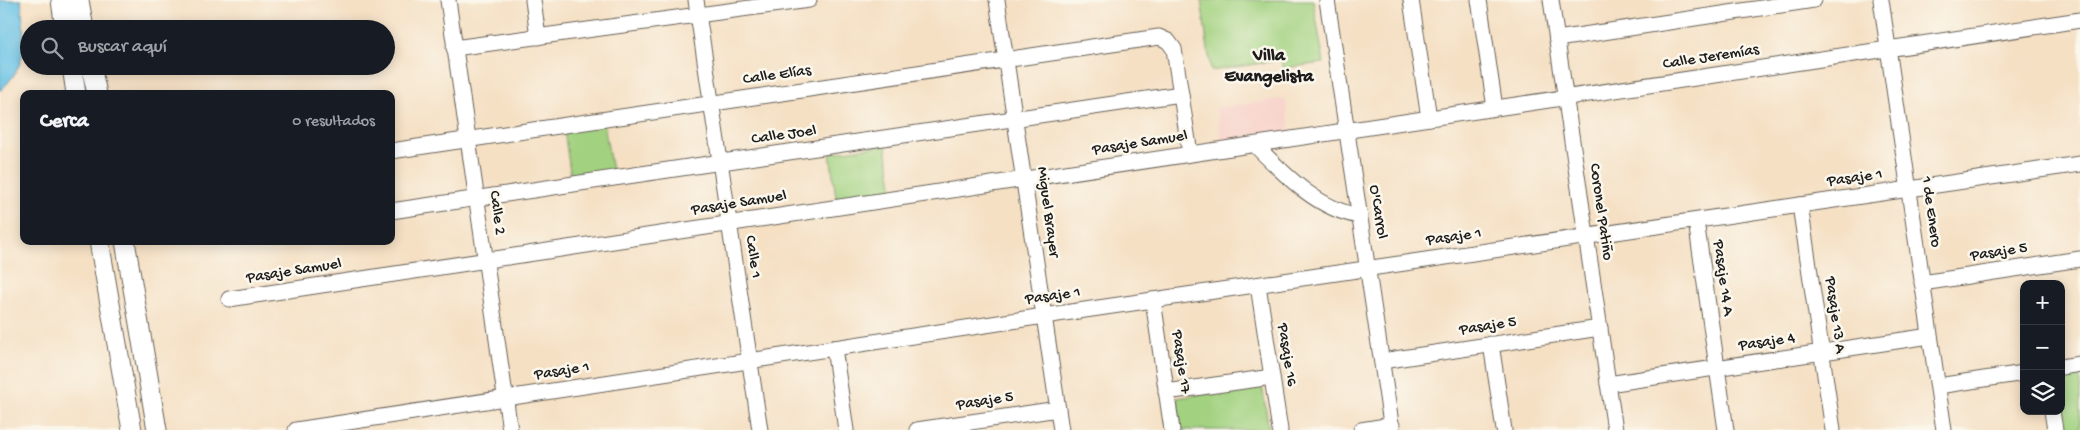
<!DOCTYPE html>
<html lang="es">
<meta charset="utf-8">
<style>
body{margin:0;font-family:"Gochi Hand",sans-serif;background:#242831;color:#f1f3f6}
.controls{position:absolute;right:15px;bottom:15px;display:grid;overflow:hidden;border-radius:10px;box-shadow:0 2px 12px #0003}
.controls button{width:45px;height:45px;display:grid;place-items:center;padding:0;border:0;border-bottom:1px solid #363941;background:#171b24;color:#f1f3f6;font:25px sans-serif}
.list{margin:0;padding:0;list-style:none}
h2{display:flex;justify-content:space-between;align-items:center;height:65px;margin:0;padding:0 20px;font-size:21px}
h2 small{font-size:16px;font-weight:400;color:#9ea1a6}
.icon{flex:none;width:28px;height:28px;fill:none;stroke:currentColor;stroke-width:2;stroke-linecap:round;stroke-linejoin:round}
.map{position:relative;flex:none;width:2080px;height:430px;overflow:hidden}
.search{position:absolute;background:#171b24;box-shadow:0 2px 12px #0003;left:20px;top:20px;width:375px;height:55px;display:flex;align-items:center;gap:12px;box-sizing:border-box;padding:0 18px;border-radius:28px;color:#9ea1a6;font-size:19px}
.panel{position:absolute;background:#171b24;box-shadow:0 2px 12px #0003;left:20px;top:90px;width:375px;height:155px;border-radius:10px}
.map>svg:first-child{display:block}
.built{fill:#f7d1c9}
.green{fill:#a2d280;stroke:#5f774e}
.water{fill:#68c2e6;stroke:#426f81}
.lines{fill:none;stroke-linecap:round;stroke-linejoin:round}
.minor-casing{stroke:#686157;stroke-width:17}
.tertiary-casing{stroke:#686157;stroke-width:21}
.minor{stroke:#fff;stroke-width:15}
.tertiary{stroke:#fff;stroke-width:19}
.labels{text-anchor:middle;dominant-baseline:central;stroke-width:5;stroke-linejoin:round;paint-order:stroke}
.street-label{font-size:16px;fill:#1c1c1c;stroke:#fbf7ec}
.neighbourhood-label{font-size:18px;font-weight:bold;fill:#1c1c1c;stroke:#fbf7ec}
</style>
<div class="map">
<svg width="2080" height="430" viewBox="0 0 2080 430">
<rect width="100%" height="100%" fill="#fbf7ec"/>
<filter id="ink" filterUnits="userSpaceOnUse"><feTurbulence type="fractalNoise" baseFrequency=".02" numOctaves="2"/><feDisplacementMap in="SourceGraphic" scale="10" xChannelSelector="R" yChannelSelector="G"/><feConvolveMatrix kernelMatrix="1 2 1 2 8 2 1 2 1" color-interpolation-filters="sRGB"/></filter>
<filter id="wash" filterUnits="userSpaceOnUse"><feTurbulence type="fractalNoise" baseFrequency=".0096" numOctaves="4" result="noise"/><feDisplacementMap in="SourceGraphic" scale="20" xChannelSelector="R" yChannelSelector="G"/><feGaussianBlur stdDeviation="1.12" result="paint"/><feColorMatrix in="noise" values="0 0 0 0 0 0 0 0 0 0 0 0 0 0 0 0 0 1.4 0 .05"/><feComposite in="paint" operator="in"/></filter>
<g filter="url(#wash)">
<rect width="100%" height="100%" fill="#f5e0c4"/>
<path class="built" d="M1285,98L1290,134L1221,144L1216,108Z"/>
<g class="green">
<path d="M1201,0H1313L1324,63L1283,68L1281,60L1211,71Z"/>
<path d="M604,124L612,171L571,178L564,130Z"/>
<path d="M886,145L893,192L836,198L830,153Z"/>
<path d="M2080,372V430H2064L2061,374Z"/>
<path d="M1262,385L1269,430H1182L1177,398Z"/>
</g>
<path class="water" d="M0,0H21C24,39 31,62 0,91Z"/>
</g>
<g filter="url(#ink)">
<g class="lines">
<g class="minor-casing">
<g id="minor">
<path d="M448,0L510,430"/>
<path d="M533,0L538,37"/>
<path d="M696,0L760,430"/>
<path d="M997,0L1061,430"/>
<path d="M1327,0L1392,430"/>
<path d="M1411,0L1429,118"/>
<path d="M1479,0L1495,108"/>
<path d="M1551,0L1615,430"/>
<path d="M1881,0L1944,430"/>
<path d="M1557,39L1814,0"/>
<path d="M454,48L809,0"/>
<path d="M1255,145C1284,174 1318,210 1360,216"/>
<path d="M391,151L1159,37L1168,41L1174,49L1190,154"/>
<path d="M1800,205L1833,430"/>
<path d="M391,211L1181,94"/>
<path d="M1696,221L1726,430"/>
<path d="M1922,283L2080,259"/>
<path d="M1258,285L1280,430"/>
<path d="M229,299L2080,20"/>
<path d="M1153,300L1172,430"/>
<path d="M1491,344L1504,430"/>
<path d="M834,348L846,430"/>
<path d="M1382,361L1600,328"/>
<path d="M2061,367L2080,364"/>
<path d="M1608,384L1930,336"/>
<path d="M1938,386L2024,373"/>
<path d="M1166,392L1272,377"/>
<path d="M2052,411L2055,430"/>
<path d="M296,430L1044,316L2080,164"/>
<path d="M917,430L1058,409"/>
<path d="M1361,430L1392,425"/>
</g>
</g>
<g class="tertiary-casing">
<g id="tertiary">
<path d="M61,0L65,29"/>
<path d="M79,0L84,29"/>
<path d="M72,66L76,94"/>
<path d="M91,66L97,94"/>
<path d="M99,241L132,430"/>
<path d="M125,241L157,430"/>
</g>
</g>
<use href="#minor" class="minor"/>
<use href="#tertiary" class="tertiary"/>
</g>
</g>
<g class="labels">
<g class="street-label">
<text transform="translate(1711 58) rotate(-9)">Calle Jeremías</text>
<text transform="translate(777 76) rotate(-8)">Calle Elías</text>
<text transform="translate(784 136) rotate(-8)">Calle Joel</text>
<text transform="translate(1140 144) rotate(-9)">Pasaje Samuel</text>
<text transform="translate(1855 179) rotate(-8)">Pasaje 1</text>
<text transform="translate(739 204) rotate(-9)">Pasaje Samuel</text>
<text transform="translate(1047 212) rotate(82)">Miguel Brayer</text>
<text transform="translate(1377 212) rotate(81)">O'Carrol</text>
<text transform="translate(1600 212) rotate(82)">Coronel Patiño</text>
<text transform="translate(1930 212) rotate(82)">1 de Enero</text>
<text transform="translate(496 213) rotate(82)">Calle 2</text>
<text transform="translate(1454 238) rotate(-8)">Pasaje 1</text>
<text transform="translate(1999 253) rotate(-9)">Pasaje 5</text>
<text transform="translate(752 257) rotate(82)">Calle 1</text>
<text transform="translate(294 272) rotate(-9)">Pasaje Samuel</text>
<text transform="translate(1722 278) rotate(82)">Pasaje 14 A</text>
<text transform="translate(1053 297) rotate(-8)">Pasaje 1</text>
<text transform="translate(1834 315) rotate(82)">Pasaje 13 A</text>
<text transform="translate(1488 327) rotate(-9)">Pasaje 5</text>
<text transform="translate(1767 343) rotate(-8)">Pasaje 4</text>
<text transform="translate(1286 355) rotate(81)">Pasaje 16</text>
<text transform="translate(1180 362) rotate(82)">Pasaje 17</text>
<text transform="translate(562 372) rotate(-9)">Pasaje 1</text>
<text transform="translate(985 402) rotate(-9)">Pasaje 5</text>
</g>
<g class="neighbourhood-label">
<text x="1269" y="56">Villa<tspan x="1269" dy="21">Evangelista</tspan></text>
</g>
</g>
</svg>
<div class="controls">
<button>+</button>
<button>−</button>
<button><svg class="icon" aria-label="layers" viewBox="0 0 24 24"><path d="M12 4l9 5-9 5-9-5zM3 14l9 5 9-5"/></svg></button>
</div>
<div class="search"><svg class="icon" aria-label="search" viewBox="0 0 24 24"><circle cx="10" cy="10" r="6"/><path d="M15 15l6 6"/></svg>Buscar aquí</div>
<section class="panel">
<h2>Cerca<small>0 resultados</small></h2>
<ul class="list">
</ul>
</section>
</div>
